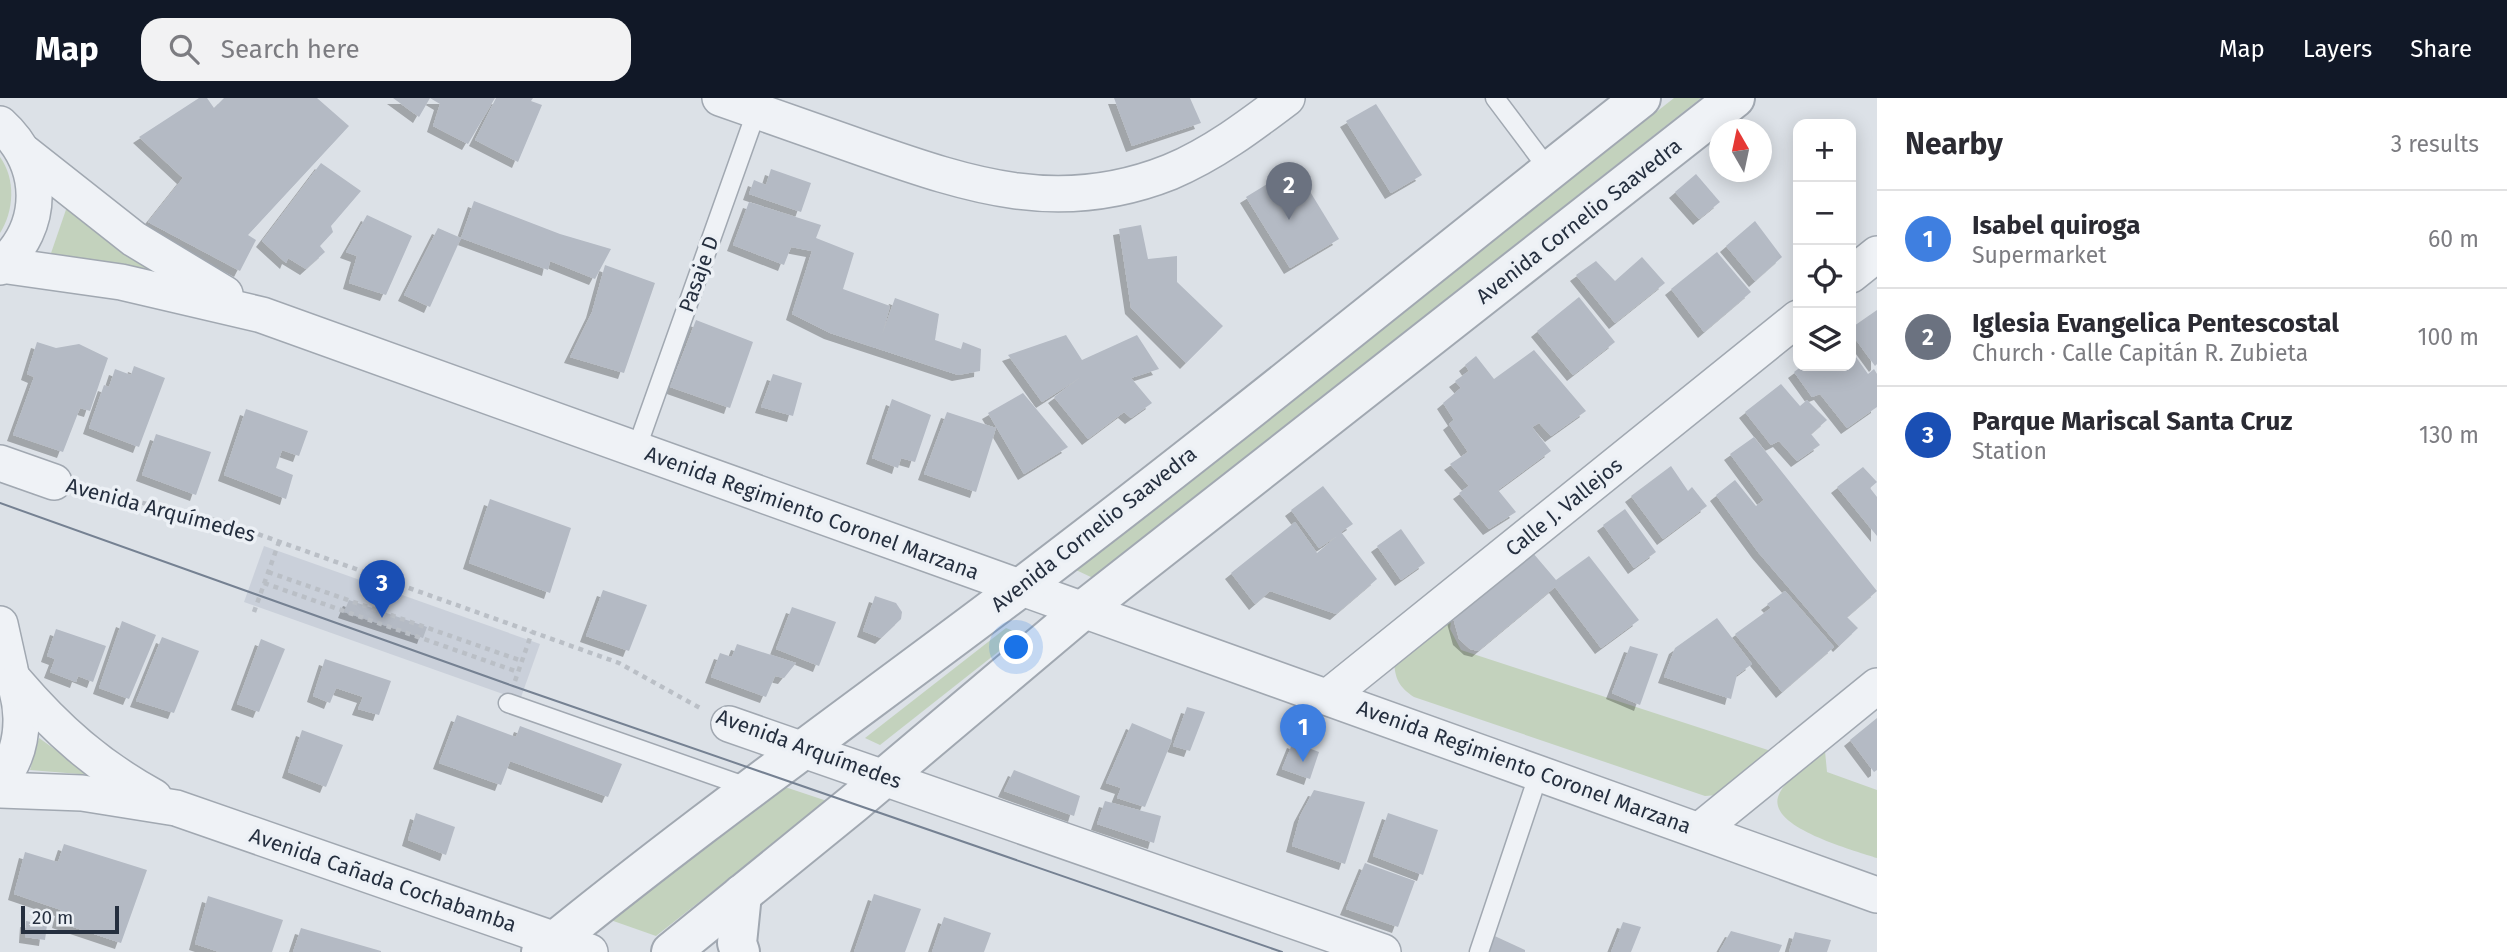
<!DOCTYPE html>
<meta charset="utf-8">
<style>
body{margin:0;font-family:"Fira Sans",sans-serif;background:#f2f2f3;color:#2b2b33}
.controls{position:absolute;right:21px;top:21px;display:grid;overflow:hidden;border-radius:14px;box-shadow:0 4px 18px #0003}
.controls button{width:63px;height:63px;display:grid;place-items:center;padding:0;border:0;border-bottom:2px solid #e1e1e2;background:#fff;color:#2b2b33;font:35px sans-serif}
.compass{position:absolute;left:1709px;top:21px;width:63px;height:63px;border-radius:50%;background:#fff;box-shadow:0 4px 18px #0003;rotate:351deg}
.scale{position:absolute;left:21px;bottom:18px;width:98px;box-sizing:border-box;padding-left:7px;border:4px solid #252f3f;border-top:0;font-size:19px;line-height:24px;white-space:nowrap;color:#252f3f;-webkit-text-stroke:5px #ecf0f5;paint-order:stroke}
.you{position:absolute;left:1017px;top:550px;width:24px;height:24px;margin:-18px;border:5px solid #fff;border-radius:50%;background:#1a73e8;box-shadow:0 0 0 10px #1a73e833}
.badge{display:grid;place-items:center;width:46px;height:46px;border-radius:50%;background:#111827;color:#fff;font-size:23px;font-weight:700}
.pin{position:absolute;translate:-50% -58px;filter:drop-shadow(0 2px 4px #0008)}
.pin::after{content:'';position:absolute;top:37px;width:24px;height:21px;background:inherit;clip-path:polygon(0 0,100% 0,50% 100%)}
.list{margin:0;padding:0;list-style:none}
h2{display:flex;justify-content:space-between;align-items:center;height:91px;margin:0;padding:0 28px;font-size:30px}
h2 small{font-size:23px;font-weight:400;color:#7c7c81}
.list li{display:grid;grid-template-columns:46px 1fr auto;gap:21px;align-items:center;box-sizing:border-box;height:98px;padding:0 28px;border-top:2px solid #e1e1e2}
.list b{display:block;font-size:26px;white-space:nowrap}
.list p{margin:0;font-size:23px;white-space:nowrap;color:#7c7c81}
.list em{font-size:23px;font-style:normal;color:#7c7c81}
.icon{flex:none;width:38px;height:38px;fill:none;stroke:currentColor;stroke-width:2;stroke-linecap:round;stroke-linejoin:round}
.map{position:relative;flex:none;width:1877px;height:854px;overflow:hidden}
header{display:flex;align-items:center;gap:42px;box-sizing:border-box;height:98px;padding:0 35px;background:#111827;color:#fff}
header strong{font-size:33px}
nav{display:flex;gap:38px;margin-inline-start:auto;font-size:24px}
.search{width:490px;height:63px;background:#f2f2f3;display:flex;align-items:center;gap:18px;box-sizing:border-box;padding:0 24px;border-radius:21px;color:#7c7c81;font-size:26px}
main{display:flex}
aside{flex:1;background:#fff}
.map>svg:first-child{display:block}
.built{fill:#cad0da}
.green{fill:#c3d2bd}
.building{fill:#b4bac4;filter:url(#shadow)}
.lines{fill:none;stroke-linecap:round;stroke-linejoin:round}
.service-casing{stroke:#a1a8b1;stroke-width:21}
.minor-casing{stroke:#a1a8b1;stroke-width:38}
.tertiary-casing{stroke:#a1a8b1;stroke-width:42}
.path{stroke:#babfc6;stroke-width:4.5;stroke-dasharray:5 5;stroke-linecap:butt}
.service{stroke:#eff2f6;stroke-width:18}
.minor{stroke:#eff2f6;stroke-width:35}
.tertiary{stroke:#eff2f6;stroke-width:38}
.tram{stroke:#758192;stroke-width:2}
.labels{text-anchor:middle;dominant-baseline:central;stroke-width:7;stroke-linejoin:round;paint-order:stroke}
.street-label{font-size:21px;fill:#252f3f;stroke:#ecf0f5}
</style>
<header>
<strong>Map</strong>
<div class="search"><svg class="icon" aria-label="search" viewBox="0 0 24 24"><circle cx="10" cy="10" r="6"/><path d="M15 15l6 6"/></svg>Search here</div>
<nav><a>Map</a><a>Layers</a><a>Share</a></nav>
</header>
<main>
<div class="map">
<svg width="1877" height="854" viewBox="0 0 1877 854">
<defs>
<filter id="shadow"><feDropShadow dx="-6" dy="6" stdDeviation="0" flood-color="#0004"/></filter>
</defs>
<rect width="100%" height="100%" fill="#dce1e7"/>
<path class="built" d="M264,448L540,546L520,602L244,504Z"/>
<g class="green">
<path d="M1674,0H1701L1093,480L1076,472Z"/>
<path d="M0,59C16,81 14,113 0,135Z"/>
<path d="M70,100L177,180L49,161Z"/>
<path d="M1452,516L1450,531L1461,552L1771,653L1717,697L1705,698L1414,599C1399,589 1395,581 1394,563Z"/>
<path d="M1006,530L1021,536L880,647L865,640Z"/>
<path d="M39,640L91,677L30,672Z"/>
<path d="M1825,653L1827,674L1877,692V760C1854,752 1769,730 1778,699C1783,682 1812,665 1825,653Z"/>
<path d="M770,684L827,703L656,838L602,819Z"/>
</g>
<g class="building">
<path d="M199,0H207L214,10L224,0H317L349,28L248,137L256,142L240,173L148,124L183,80L139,39Z"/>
<path d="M393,0H495L468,46L433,28L440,6L430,0L419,19Z"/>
<path d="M496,0H533L531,3L542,7L518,64L475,42Z"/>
<path d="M1114,0H1190L1201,25L1132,48Z"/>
<path d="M1376,6L1422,77L1391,95L1346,23Z"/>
<path d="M321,65L361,93L331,128L333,134L320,148L325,154L306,171L288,160L286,165L262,143Z"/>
<path d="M1295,69L1339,141L1290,170L1246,99Z"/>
<path d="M771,71L811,85L801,114L749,96L754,82L766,87Z"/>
<path d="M1696,76L1720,104L1699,121L1675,94Z"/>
<path d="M474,103L560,136L611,151L595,181L550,163L548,172L461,140Z"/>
<path d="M749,104L821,127L816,140L854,155L843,191L890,208L882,237L895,200L939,216L935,242L961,251L963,244L981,251L980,273L958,277L830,235L792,216L812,153L791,149L784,167L733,147Z"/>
<path d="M367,117L412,138L386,197L349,185L357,158L346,154Z"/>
<path d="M1755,123L1782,159L1755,183L1726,148Z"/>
<path d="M1141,127L1148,161L1177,158V184L1223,228L1186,265L1131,210L1119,131Z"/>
<path d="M438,130L461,140L430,209L404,197Z"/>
<path d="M1717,154L1751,194L1704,234L1671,191Z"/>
<path d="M1642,159L1665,185L1615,225L1576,177L1596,163L1615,183Z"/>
<path d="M605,167L655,185L624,275L570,259L592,214Z"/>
<path d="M1579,199L1615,244L1573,277L1537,233Z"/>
<path d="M1877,212V266L1875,268L1851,235V230Z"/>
<path d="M696,222L753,244L730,310L670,289Z"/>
<path d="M1066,237L1082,262L1137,237L1159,271L1131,280L1152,305L1131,320L1124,314L1088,341L1054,299L1081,279L1042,304L1008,257Z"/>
<path d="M37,244L56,250L79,246L108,260L90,313L80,310L63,354L13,337L34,279L27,276Z"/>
<path d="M1534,252L1586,313L1551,338L1539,325L1532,329L1551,353L1498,392L1516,414L1489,431L1459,395L1469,388L1450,366L1468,354L1449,326L1454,322L1443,305L1461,290L1455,283L1469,273L1465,267L1476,258L1494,281Z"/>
<path d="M1851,252L1868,276L1874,271L1877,276V309L1847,330L1820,296L1812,299L1794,274L1802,268H1851Z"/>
<path d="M134,268L165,280L139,349L89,330L104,287L109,289L115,271L131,277Z"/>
<path d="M773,276L802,285L793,318L761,309Z"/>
<path d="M1781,286L1800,308L1807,302L1827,322L1811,336L1820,347L1797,363L1779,343L1771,347L1745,314Z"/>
<path d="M1023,295L1068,349L1024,376L988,315Z"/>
<path d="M892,301L931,317L915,364L901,360L898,370L872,360Z"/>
<path d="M246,311L308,333L299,358L282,352L276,370L293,377L286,401L224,377Z"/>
<path d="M947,314L996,330L976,394L924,376Z"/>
<path d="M156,336L211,354L196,397L142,377Z"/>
<path d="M1754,339L1877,493L1847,519L1858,530L1839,548L1758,454L1716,397L1735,382L1756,408L1764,402L1730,356Z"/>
<path d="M1671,368L1688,393L1692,389L1707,408L1663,441L1631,398Z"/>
<path d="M1863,369L1877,384L1870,390L1877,399V438L1837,389Z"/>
<path d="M1323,388L1353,426L1341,434L1377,481L1336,516L1270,493L1255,506L1231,475L1295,424L1317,455L1337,438L1319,450L1291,412Z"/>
<path d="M490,401L571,430L550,495L469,465Z"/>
<path d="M1625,411L1656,454L1634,470L1603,427Z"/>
<path d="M1401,431L1425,465L1401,482L1377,448Z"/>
<path d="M1533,455L1556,482L1589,458L1639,522L1601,550L1555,489L1478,553L1470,551L1459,541L1452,516Z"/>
<path d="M603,492L647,507L629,553L586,538Z"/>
<path d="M1785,493L1834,549L1782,594L1735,536L1771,510L1767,506Z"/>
<path d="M875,498L896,505L902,514L901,521L881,540L863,533Z"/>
<path d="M349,502L427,529L423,540L344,514Z"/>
<path d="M792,509L836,524L819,568L776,551Z"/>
<path d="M1717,520L1752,566L1737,577L1731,601L1664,579L1675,550Z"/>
<path d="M122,523L156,537L129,601L99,590Z"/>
<path d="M56,531L106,548L93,584L78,578L76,584L50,574L55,561L47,558Z"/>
<path d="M162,539L199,553L174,615L136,603Z"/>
<path d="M261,541L285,551L259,614L237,606Z"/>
<path d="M737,546L796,565L784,580L775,578L766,599L711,579L720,555L732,559Z"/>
<path d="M1630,548L1658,556L1640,607L1612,595Z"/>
<path d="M325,561L391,583L379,617L358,611L363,599L336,590L330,605L313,598Z"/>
<path d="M1187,609L1205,614L1190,653L1173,648Z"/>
<path d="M457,617L516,639L520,628L622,666L608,699L510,663L501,687L439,665Z"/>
<path d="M1877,620V672L1874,674L1850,642Z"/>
<path d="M1132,625L1172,642L1145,709L1117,700L1121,690L1106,685Z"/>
<path d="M302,632L343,647L326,689L288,674Z"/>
<path d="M1293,644L1319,654L1310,681L1282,671Z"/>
<path d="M1014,672L1080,698L1074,718L1004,693Z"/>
<path d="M1314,692L1365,704L1345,766L1292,748L1300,718Z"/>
<path d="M1105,703L1161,718L1154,745L1097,726Z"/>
<path d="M416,715L455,729L446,757L408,742Z"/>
<path d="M1388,715L1438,732L1423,777L1373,758Z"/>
<path d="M64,746L147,772L121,845L58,824L61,812L14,796L25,754L58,764Z"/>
<path d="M1365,765L1415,783L1398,829L1346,811Z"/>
<path d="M874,796L921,811L905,854H854Z"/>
<path d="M208,798L283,822L272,854H219L195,846Z"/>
<path d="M944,819L991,835L984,854H932Z"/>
<path d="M26,823L47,827L45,842L25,839Z"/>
<path d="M1623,824L1641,829L1631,854H1611Z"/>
<path d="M301,830L381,853V854H293Z"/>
<path d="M1731,833L1782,847L1779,854H1719Z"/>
<path d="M1486,834L1525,852V854H1480Z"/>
<path d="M1795,834L1831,842L1827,854H1789Z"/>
</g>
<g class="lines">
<g class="service-casing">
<g id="service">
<path d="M1495,0L1549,72"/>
<path d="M636,352L758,9"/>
<path d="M508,605L750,690"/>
<path d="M1479,854L1539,675"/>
</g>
</g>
<g class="minor-casing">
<g id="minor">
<path d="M720,0C768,17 817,34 865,51C971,88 1060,118 1170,74C1213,56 1250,28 1287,0"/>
<path d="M0,26C45,67 46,128 0,169"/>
<path d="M25,55L134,141L225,196"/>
<path d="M2,167L121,184L262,217L1877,797"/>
<path d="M1851,177L1877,156"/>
<path d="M0,365L54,384"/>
<path d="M0,526L10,571"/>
<path d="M0,557C26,594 30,646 0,683"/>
<path d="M16,584C57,632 99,669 154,699"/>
<path d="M1329,598L1798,220"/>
<path d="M729,626L1383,854"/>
<path d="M0,692L82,695L176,710L590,854"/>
<path d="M1700,732L1877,588"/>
</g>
</g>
<g class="tertiary-casing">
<g id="tertiary">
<path d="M541,854C696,727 860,611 1020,490C1230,331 1434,163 1641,0"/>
<path d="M671,854L853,706L1083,512L1735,0"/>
<path d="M740,854L737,845L742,796"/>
</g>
</g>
<g class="path">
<path d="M84,391L227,425L619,565L700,610"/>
<path d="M268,474L522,563"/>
<path d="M264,485L518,574"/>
<path d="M254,514L279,444"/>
<path d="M515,583L532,534"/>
</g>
<use href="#service" class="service"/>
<use href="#minor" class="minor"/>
<use href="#tertiary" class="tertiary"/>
<path class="tram" d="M0,405L513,588L1282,854"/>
</g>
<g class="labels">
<g class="street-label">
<text transform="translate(1579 123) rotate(-38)">Avenida Cornelio Saavedra</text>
<text transform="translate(699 176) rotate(-70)">Pasaje D</text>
<text transform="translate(1564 409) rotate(-39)">Calle J. Vallejos</text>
<text transform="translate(161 412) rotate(15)">Avenida Arquímedes</text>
<text transform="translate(812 415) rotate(20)">Avenida Regimiento Coronel Marzana</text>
<text transform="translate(1094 431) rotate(-38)">Avenida Cornelio Saavedra</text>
<text transform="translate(809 651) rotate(20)">Avenida Arquímedes</text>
<text transform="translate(1524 669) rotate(20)">Avenida Regimiento Coronel Marzana</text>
<text transform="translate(383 782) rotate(19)">Avenida Cañada Cochabamba</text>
</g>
</g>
</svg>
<div class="controls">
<button>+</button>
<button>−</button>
<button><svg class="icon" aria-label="locate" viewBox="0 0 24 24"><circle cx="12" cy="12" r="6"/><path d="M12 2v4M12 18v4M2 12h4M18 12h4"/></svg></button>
<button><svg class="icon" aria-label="layers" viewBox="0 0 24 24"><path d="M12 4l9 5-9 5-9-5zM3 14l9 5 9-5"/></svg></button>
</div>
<svg class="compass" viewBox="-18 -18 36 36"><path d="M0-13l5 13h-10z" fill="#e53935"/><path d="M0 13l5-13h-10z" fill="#7c7c81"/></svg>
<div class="scale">20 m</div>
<div class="you"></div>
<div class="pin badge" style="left:1303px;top:664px;background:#3f7fe0">1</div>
<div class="pin badge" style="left:1289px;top:122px;background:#6b7280">2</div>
<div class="pin badge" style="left:382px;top:520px;background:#1a4fb4">3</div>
</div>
<aside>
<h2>Nearby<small>3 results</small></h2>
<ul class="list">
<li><span class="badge" style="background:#3f7fe0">1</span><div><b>Isabel quiroga</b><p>Supermarket</p></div><em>60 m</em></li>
<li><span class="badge" style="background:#6b7280">2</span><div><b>Iglesia Evangelica Pentescostal</b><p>Church · Calle Capitán R. Zubieta</p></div><em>100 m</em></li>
<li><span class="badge" style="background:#1a4fb4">3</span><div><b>Parque Mariscal Santa Cruz</b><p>Station</p></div><em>130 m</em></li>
</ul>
</aside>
</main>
